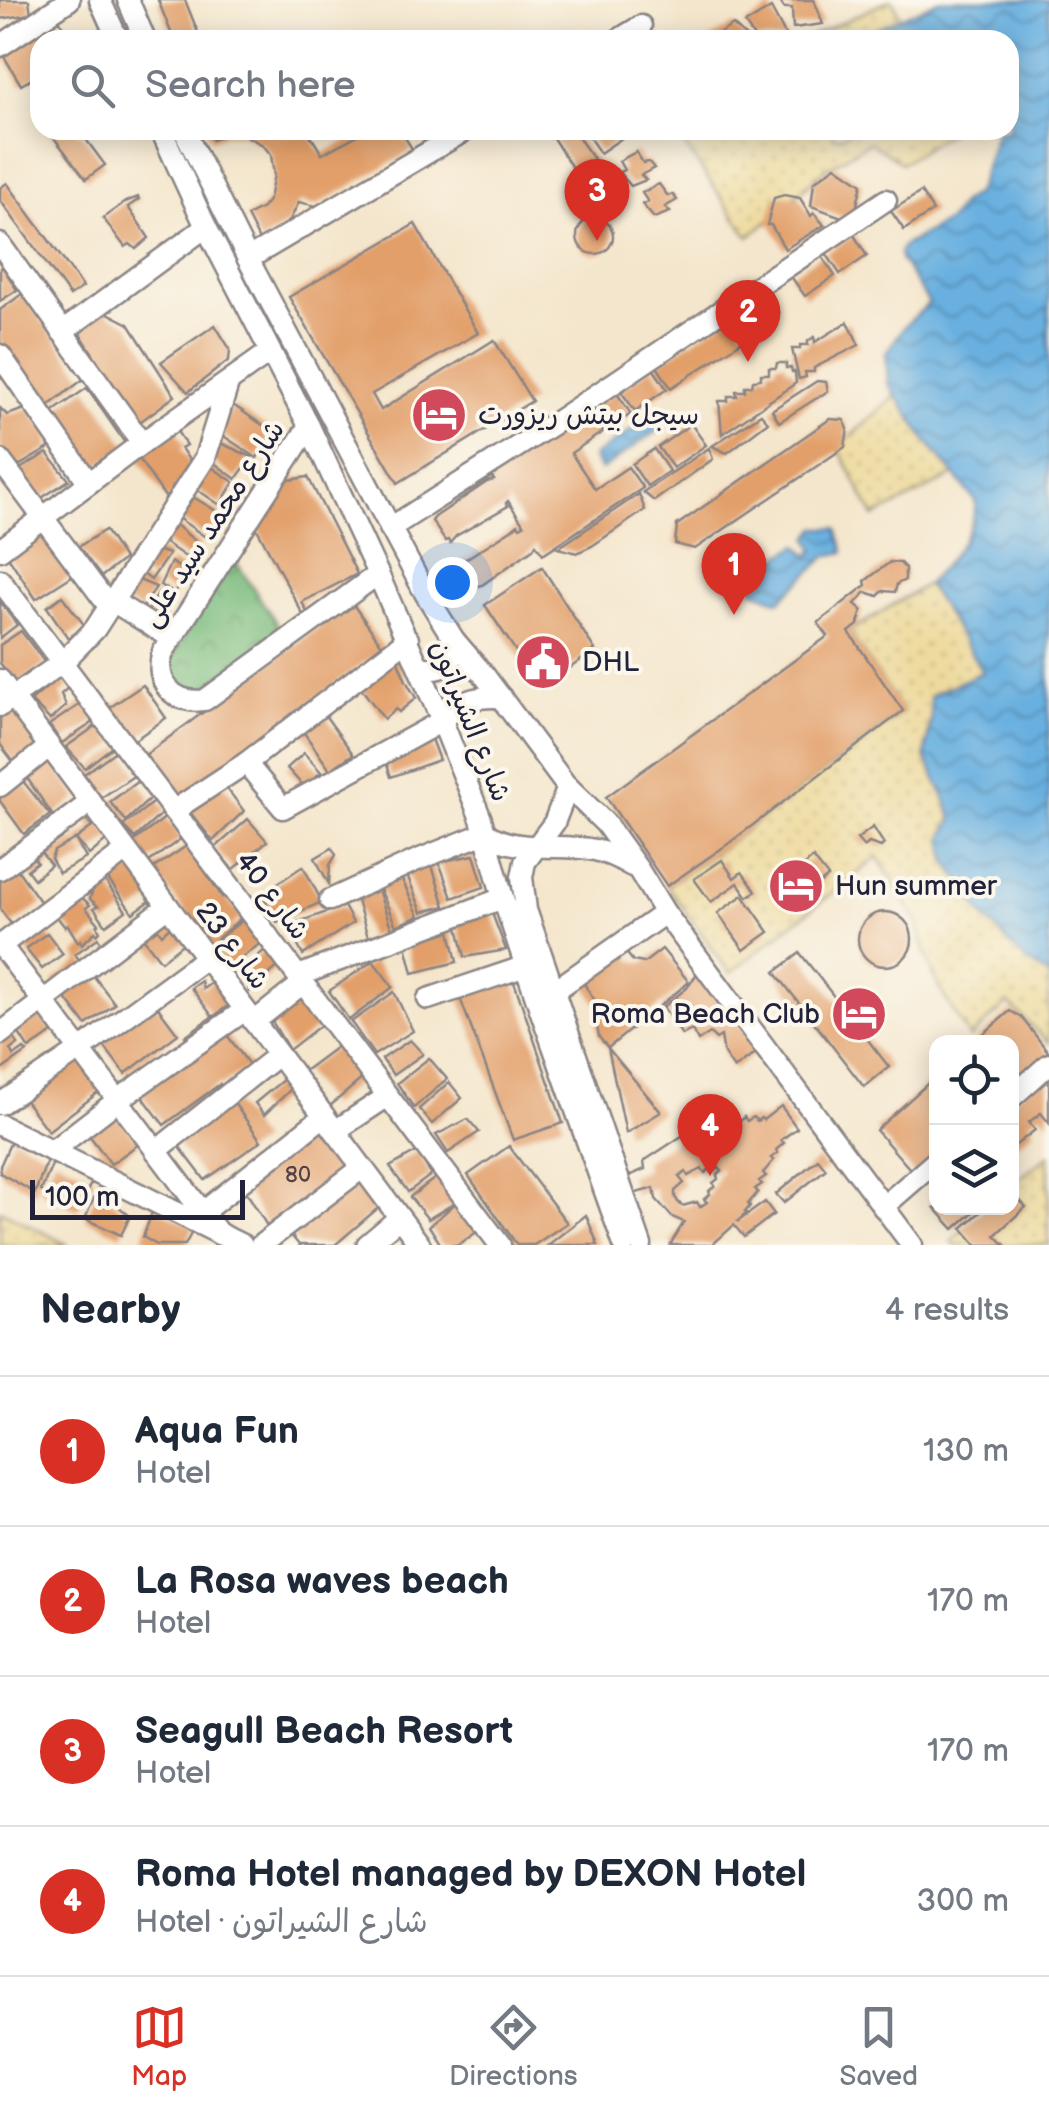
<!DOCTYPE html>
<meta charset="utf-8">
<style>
body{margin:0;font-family:"Balsamiq Sans","Playpen Sans Arabic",sans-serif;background:#f2f2f3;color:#1f2937}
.controls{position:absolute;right:30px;bottom:30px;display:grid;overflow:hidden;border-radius:20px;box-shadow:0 5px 25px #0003}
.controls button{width:90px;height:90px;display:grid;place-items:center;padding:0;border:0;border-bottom:2px solid #e0e1e3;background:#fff;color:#1f2937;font:50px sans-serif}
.scale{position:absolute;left:30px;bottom:25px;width:215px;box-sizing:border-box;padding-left:10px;border:5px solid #22223b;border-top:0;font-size:28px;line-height:35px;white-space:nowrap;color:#22223b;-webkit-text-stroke:8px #fbf7ec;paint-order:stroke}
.you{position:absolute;left:452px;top:582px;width:35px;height:35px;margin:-25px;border:8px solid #fff;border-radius:50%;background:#1a73e8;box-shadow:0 0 0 15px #1a73e833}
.badge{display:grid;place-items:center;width:65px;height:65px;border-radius:50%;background:#d93025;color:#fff;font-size:32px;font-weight:700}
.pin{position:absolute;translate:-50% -82px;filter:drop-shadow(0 2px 5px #0008)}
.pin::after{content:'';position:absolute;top:52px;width:35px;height:30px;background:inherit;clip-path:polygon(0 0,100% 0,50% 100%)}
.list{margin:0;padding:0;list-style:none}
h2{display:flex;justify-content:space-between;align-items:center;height:130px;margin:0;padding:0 40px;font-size:42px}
h2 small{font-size:32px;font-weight:400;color:#747a83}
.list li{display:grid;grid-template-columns:65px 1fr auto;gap:30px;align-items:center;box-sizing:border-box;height:150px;padding:0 40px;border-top:2px solid #e0e1e3}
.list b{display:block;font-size:38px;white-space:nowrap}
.list p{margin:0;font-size:32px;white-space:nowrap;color:#747a83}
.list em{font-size:32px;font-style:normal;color:#747a83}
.icon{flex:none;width:55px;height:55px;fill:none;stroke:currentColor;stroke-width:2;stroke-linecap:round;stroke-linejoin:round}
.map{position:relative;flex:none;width:1049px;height:1245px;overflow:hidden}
.search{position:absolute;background:#fff;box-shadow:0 5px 25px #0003;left:30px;right:30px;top:30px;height:110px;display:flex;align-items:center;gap:25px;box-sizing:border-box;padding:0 35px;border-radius:30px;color:#747a83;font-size:38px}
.sheet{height:730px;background:#fff}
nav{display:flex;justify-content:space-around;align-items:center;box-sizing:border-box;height:140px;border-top:2px solid #e0e1e3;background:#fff;font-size:28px;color:#747a83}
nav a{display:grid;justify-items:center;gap:5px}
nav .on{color:#d93025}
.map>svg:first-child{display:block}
.forest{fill:url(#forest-crowns);stroke:#4f6f5c;stroke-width:2.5}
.sand{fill:url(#sand-dots);stroke:#887e6c;stroke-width:2.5}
.water{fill:url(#water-waves);stroke:#46698e;stroke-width:2.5}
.building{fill:#e29f69;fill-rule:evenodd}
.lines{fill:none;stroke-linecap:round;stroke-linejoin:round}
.minor-casing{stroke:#8b8484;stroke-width:25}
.minor{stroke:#fff;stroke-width:20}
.labels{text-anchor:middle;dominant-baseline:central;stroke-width:8;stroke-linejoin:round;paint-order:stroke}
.number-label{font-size:22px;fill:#524146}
.poi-label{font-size:28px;fill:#22223b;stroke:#fbf7ec;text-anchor:start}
.street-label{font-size:28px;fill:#22223b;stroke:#fbf7ec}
</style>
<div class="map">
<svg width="1049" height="1245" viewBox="0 0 1049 1245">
<defs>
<pattern id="forest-crowns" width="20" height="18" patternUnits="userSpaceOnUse" patternTransform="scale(2.5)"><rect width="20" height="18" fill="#7cbc7e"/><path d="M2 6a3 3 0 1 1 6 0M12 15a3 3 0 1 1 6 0" fill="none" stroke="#659868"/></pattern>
<pattern id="sand-dots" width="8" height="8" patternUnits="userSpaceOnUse" patternTransform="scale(2.5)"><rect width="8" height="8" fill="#eeda9e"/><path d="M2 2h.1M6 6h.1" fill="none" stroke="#ccbb89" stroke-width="1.8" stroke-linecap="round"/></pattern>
<pattern id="water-waves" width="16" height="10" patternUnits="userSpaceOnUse" patternTransform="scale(2.5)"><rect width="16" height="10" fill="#69b0e0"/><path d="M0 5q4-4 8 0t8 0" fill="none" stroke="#568fb7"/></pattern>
</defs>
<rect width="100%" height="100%" fill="#fbf7ec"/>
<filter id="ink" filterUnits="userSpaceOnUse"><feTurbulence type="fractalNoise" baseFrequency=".01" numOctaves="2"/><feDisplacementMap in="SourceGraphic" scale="20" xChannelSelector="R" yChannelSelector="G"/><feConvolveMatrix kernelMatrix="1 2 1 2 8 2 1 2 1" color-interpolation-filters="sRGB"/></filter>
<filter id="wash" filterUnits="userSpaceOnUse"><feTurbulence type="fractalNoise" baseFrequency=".0048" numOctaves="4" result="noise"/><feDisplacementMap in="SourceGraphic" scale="40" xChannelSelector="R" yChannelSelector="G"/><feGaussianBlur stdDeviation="2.25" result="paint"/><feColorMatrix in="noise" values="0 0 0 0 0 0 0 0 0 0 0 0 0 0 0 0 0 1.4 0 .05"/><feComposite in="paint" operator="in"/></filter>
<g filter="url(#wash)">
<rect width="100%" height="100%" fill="#f4e6cc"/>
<path class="forest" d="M233,558L283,633L189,699L165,668Z"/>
<g class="sand">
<path d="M890,0H892L901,18L852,40H804Z"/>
<path d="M674,130H830L834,137L843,136L853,130H953L902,163L869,142L825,170L749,237Z"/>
<path d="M897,395L923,436L954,475L874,517L838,447Z"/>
<path d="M927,584L984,672L934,693L925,757L947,802L952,820C941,835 943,846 948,863L1049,976V1043L1008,1003L970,1038L940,990L926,955L917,921L878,857L730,973L667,886L728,844L903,712L849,632Z"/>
<path d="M1049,1155V1245H955L952,1240L986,1208H1012V1184Z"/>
<path d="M0,1210L68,1245H0Z"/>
</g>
<g class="water">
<path d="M939,0H1049V976L1024,959L983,916L948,863L943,839L952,820L947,802L925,757L931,720L930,696L983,672L927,584C950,559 974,536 976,502L923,436L888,383L886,353L904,327L929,303L900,259L899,253L903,246L948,221L963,202L977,192L997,130H1009V40H852Z"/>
<path d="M656,413L665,425L601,470L593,457Z"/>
<path d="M816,528H837L844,552L827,556L779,601L754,591L753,568L772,561L798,545L809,556L815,550L809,538Z"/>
</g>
<g id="blocks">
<g class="building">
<path d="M0,0H29L31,14L0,19Z"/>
<path d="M158,0H185L201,40H174Z"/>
<path d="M779,0H814L823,24L793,28L792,8H784Z"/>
<path d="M771,8L788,40H756L745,24Z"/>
<path d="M59,20L71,40H40V74L21,85L2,53Z"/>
<path d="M733,25L749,40H708Z"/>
<path d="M48,130H79L105,165L86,179Z"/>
<path d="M206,130H307L322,154L367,130H400L413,150L316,206L299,202L288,224L260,242L247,216L262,208L269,199L274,175L271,155L263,145L242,134H226L212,140Z"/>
<path d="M567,130H573L624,201L601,213L553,138Z"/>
<path d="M584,130H626L622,138L600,153Z"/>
<path d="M636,152L643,163L649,162L654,168L641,175L646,180L631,186L619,172L624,170L619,161Z"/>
<path d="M836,166L862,184L853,221L811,206L814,182Z"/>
<path d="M7,183L83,287L70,296L0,200V188Z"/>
<path d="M659,184L667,195H673L677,200L665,207L670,212L654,218L642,204L648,202L642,193Z"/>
<path d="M921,192L933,211L904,230L891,211Z"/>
<path d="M784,195L800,198L811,216L814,213L824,225L785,249L771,225H767L774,198Z"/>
<path d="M138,197L139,199L128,207L149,238L136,249L130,244L125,247L103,218L125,202Z"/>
<circle cx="595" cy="236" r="18"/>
<path d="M415,224L478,333L372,394L381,410L494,340L532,401L398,483L289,297Z"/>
<path d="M854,235L867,256L840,274L826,253Z"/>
<path d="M821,255L835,276L805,296L790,275Z"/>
<path d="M3,267L17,290L0,301V269Z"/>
<path d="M22,294L85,378L48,406L0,343V310Z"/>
<path d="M102,310L129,324L175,396L137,424L76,327Z"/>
<path d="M732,315L747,338L671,388L656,365Z"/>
<path d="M848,322L859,345L814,368V372H805L806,377L799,379L792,349H800V345H808V341L814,337L815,342Z"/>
<path d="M215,325L230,349L229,360L188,392L161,362Z"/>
<path d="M777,363H786V368H791L792,372H795L796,383L722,434L719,401H728V396H737L736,391H745V386H752L753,380L761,379V374H769V368H776Z"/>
<path d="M652,367L667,389L635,411L620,390Z"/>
<path d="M817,381L826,382L828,391L779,422L772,410Z"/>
<path d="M87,388L127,446L88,473L48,415Z"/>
<path d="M616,392L631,414L608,429L594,407Z"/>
<path d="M233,405L273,432L257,458L219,433Z"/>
<path d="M0,408L7,415L28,408L48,433L49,448L15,468L0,447Z"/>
<path d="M589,409L604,431L571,453L595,489L628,467L643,488L543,554L536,544L533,549L482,585L475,587L461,568L463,565L461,562L511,530L518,524L520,527L524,525L508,501L506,503L508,506L456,536L450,543L448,540L445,541L432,521L435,517L487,482L494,480L490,474Z"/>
<path d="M761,414L768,422L727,453L712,446Z"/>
<path d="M830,419L844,420L848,429L845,447L695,549L675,544L677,525Z"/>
<path d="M691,424L706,445L673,468L658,447Z"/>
<path d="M173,425L186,445L181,448L191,463L187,467L190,471L168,501L136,455Z"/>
<path d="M218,442L252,457L236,479L209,459Z"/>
<path d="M709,448L713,459L654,501L643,492Z"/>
<path d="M654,449L669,471L647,486L632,464Z"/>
<path d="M47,453L69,480L37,501L13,473Z"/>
<path d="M207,464L234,482L220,505L193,487Z"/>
<path d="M308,477L357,574L302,602L311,620L307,622L255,525L283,481Z"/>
<path d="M639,494L645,510L592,546L577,553L558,548Z"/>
<path d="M190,495L221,514L207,538L175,516Z"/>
<path d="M170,520L200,545L190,560L158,538Z"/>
<path d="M105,530L124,559L101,577L78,547Z"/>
<path d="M42,531L72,576L36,599L7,555Z"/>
<path d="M156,550L169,554L151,580L142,573Z"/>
<path d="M171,562L189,574L174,593L160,585Z"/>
<path d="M890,562L900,563L905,568V580L897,584L895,592L883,591L878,596L866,592L855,604L862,610L858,625L849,632L903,711L728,844L667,886L606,797L828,636L818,623L866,585L865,581Z"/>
<path d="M542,567L595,650L541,689L485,605Z"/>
<path d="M139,580L156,587L141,611L124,601Z"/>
<path d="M160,591L174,599L159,625L146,614Z"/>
<path d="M62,596L85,626L68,638L47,607Z"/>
<path d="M0,601L17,625L0,638Z"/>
<path d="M352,603L384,648L175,802L141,758Z"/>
<path d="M21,631L46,664L17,684L0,663V645Z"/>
<path d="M396,656L406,681L416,698L399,712L396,709L384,719L358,684Z"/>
<path d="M59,677L69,687L61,694L66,706L50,720L31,701Z"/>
<path d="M143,685L166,718L129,744L106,710Z"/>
<path d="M85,701L97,720L62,743L49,725Z"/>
<path d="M13,707L43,747L15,764L0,744V715Z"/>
<path d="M322,711L353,754L330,770L300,727Z"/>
<path d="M100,723L116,744L85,768L66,747Z"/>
<path d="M431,739L439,760L391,777L384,756Z"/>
<path d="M121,747L138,773L101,798L84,774Z"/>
<path d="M304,753L321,772L304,787L287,768Z"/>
<path d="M49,758L78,798L53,816L25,775Z"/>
<path d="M216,774L244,811L213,841L181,801Z"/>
<path d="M22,780L50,815L24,834L0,801V796Z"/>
<path d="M138,781L151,798L126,821L110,802Z"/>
<path d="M85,799L111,837L89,855L76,839L92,827L76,806Z"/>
<path d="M157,799L166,810L135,838L123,826Z"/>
<path d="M166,817L182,838L149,862L133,842Z"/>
<path d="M248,819L267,841L233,870L215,848Z"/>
<path d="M873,827L884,844L881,847L869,843L864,847L857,839Z"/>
<path d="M75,839L86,858L59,873L51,859L54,851Z"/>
<path d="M188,845L222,897L224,895L242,917L215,941L247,917L265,940L228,968L152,869Z"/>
<path d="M332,848L336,855L330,865L329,884L315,858Z"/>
<path d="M38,849L51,865L34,879L27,870L37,862L31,854Z"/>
<path d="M7,855L42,904L12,925L0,909V860Z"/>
<path d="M474,855L484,887L452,898L439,862Z"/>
<path d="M128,857L157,896L133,913L104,874Z"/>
<path d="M813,858L828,877L795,903L780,885Z"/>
<path d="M430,860L445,906L422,912L405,870Z"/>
<path d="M722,860L734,878L742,872L756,891L748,897L738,883L711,902L694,879Z"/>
<path d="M303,866L322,902L277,922L262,894Z"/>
<path d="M398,871L419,916L396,926L377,882Z"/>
<path d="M101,875L126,911L106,925L94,908L98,906L90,899L92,892L83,897L79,891Z"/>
<path d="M376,884L392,930L368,937L355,894Z"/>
<path d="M79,895L90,905L86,908L99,924L97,926L100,931L97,934L95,932L82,944L80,940L78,942L68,925L65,927L54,913Z"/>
<path d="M743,895L769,932L744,950L718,913Z"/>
<path d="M487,900L506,950L465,957L455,914Z"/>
<path d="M344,906L353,923L303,955L287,926Z"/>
<circle cx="885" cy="939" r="27"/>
<path d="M174,923L186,941L161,961L140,934L155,925L162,934Z"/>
<path d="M450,931L457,962L413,973L406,945Z"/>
<path d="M47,933L63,954L42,969L26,949Z"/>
<path d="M98,938L105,947L83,962L115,1004L86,1025L53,981L80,961L75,954Z"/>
<path d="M621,946L633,961L644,963L662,949L689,982L608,1048L599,1037L596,1021L603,1013L579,976Z"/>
<path d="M268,947L280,965L249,992L246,967Z"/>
<path d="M800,953L889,1067L864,1087L775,972Z"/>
<path d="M373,961L393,987L349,1020L329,991Z"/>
<path d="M698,972L760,1050L734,1069L724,1054L721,1036L716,1039L710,1033L698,1041L692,1030L682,1035L663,1007L687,988Z"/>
<path d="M512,976L563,1123L513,1140L460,998Z"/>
<path d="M216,979L233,1002L213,1017L191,988L201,981L203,989Z"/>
<path d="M301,989L326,1021L289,1050L264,1008Z"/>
<path d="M394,992L413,1031L374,1055L351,1022Z"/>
<path d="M148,994L178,1034L125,1074L95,1034Z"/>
<path d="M1010,1011L1021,1017L1049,1053V1060L1012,1093V1042H974Z"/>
<path d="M40,1014L53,1033L29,1049L16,1029Z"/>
<path d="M213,1016L250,1066L221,1086L220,1084L164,1125L130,1080L187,1039L185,1036Z"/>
<path d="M6,1027L18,1044L10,1050L14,1056L24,1049L27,1052L0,1071V1031Z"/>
<path d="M410,1040L423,1054L393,1075L382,1059Z"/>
<path d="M339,1045L364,1077L330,1106L304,1071Z"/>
<path d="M71,1048L103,1089L48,1131L17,1090Z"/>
<path d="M608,1048L661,1112L626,1133Z"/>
<path d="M429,1058L447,1079L414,1108L397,1083Z"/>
<path d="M1049,1070V1123L1041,1113L1029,1122L1035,1130L1012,1148V1137L1014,1134L1012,1131V1100Z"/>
<path d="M936,1076V1158L916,1176L876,1130Z"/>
<path d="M284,1079L291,1089L264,1115L255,1103Z"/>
<path d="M449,1082L462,1098L432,1124L419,1109Z"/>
<path d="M234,1103L261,1141L205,1180L176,1142Z"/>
<path d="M781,1106L797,1128L781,1140L784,1143L776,1150L778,1153L771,1158L774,1160L763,1173L766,1176L759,1181L762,1184L755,1189L758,1192L748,1204L750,1206L745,1212L747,1213L737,1222L765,1202L774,1214L744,1237L734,1225L712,1245H670L684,1222L672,1217L656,1199L654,1188L633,1194L629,1176L645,1169L644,1161L694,1128L696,1131L702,1126L704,1130L711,1125L713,1128L719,1123L721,1126L728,1121L730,1125L736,1120L738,1123L744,1117L747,1121L753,1117L757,1121L761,1118L763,1120ZM711,1168L714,1172L719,1168L722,1171L717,1175L718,1179L713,1183L715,1186L709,1191L710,1194L704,1199L707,1202L700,1207L697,1202L682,1206L678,1202L675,1197V1191L684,1183L679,1177L686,1172L688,1176L702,1169L705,1173Z"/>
<path d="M115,1110L140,1143L111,1164L86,1131Z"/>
<path d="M468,1119L479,1132L448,1153L436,1135Z"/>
<path d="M322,1128L353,1163L267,1226L244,1188Z"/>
<path d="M13,1137L49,1155L35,1193L0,1173V1166Z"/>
<path d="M509,1146L567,1223L534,1245H517L468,1175Z"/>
<path d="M418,1151L431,1175L408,1192L390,1167Z"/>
<path d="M55,1158L94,1178L77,1210L41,1191Z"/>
<path d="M818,1159L826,1169L784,1203L776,1194Z"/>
<path d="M438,1176L458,1201L481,1229L458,1245H441L429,1226L458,1201L428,1219L410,1197Z"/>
<path d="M358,1179L384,1203L335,1245H299L286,1229Z"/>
<path d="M98,1189L130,1216L121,1235L85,1219Z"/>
<path d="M1012,1192L1026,1207L995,1235L1005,1245H977L962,1228L985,1208H1012Z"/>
<path d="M154,1207L194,1228L185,1245H157L143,1237Z"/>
<path d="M935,1208H978L954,1229Z"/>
<path d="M586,1215L598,1245H548Z"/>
</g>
</g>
</g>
<g filter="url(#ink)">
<use href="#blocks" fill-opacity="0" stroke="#8b8484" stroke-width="2.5"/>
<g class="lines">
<g class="minor-casing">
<g id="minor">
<path d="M100,0L118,40"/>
<path d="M128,0L145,40"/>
<path d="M618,40L641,26"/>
<path d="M0,46L69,0"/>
<path d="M161,130L206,227L309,426L378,574L442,721L481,819L503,898L541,1012L624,1245"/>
<path d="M184,130L248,259L425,593L454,640L484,675L565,784L605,823L638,869L665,913L912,1245"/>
<path d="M0,244L142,443"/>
<path d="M248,259L466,130"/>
<path d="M62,332L206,227"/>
<path d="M0,355L89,483"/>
<path d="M309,426L163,652C153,682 174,705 205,700L378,574"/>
<path d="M0,460L108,605"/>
<path d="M390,528L556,422L886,200"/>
<path d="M0,550L142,443L270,352"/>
<path d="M0,580L500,1245"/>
<path d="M111,600L171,638"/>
<path d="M418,665C439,676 457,663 454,640"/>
<path d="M0,680L420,1245"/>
<path d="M0,706L63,662L95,629L205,458L228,384"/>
<path d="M246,763L283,808L442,721C462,701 471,696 501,697"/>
<path d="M0,786L49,747"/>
<path d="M568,787L554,823L525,862L522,877L526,910L641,1245"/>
<path d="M173,811L246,763L408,639"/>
<path d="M0,869L91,802"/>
<path d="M330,900L415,861L485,833C519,854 557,843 595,850C608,853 620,859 632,866"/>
<path d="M0,944L219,1234"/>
<path d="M0,946L126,851"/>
<path d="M298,976L503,898"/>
<path d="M554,991L665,913"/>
<path d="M428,999L526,966"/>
<path d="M254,1022L303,983"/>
<path d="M0,1034L168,906"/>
<path d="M1012,1097L1049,1064"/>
<path d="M0,1104L80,1050L206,958"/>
<path d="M0,1125L242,1245"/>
<path d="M335,1131L388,1096"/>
<path d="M52,1151L118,1100L245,1010"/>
<path d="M156,1151L278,1055"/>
<path d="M883,1207L936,1161"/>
<path d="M203,1212L324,1116"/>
<path d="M261,1245L362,1168"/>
<path d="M367,1245L399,1218"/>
</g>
</g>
<use href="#minor" class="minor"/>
</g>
</g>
<defs>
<g id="hotel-disc" transform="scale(2.875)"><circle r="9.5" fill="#d1495b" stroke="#fbf7ec"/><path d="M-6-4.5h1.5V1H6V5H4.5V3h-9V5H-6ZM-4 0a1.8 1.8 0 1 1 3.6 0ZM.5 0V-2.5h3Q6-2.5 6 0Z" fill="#fff"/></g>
<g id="civic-disc" transform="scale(2.875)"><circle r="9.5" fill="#d1495b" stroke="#fbf7ec"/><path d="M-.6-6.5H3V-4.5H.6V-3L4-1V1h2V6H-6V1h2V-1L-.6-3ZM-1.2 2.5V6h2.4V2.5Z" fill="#fff"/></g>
</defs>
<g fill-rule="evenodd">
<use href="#hotel-disc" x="439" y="415"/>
<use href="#civic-disc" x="543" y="662"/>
<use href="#hotel-disc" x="796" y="886"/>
<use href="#hotel-disc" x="859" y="1014"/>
</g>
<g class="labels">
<g class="number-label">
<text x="298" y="1175">80</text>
</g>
<g class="poi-label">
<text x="478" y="415">سيجل بيتش ريزورت</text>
<text x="582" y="662">DHL</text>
<text x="835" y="886">Hun summer</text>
<text x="820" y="1014" text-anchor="end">Roma Beach Club</text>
</g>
<g class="street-label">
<text transform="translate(213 524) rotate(-57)">شارع محمد سيد على</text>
<text transform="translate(470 721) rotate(68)">شارع الشيراتون</text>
<text transform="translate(272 896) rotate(53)">شارع 40</text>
<text transform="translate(232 946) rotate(53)">شارع 23</text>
</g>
</g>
</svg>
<div class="controls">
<button><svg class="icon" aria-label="locate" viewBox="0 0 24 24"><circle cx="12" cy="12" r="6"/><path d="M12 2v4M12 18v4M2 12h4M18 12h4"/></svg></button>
<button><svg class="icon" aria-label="layers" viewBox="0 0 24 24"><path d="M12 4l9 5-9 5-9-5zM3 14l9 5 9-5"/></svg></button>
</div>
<div class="scale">100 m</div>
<div class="you"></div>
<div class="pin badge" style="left:734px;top:615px">1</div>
<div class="pin badge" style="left:748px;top:362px">2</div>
<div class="pin badge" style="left:597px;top:241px">3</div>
<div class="pin badge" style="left:710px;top:1176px">4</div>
<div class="search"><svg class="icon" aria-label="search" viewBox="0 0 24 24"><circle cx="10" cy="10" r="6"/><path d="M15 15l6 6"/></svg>Search here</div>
</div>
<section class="sheet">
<h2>Nearby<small>4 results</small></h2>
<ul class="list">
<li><span class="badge">1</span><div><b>Aqua Fun</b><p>Hotel</p></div><em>130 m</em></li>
<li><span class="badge">2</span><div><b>La Rosa waves beach</b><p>Hotel</p></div><em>170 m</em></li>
<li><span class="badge">3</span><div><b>Seagull Beach Resort</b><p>Hotel</p></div><em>170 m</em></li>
<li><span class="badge">4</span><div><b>Roma Hotel managed by DEXON Hotel</b><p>Hotel · شارع الشيراتون</p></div><em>300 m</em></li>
</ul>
</section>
<nav>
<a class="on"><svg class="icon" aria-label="map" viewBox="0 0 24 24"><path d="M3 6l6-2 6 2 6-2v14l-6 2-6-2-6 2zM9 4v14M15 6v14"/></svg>Map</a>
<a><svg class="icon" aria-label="directions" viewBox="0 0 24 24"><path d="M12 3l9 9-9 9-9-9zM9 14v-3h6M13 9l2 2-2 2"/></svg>Directions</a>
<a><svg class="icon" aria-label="saved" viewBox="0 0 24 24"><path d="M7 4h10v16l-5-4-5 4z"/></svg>Saved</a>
</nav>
